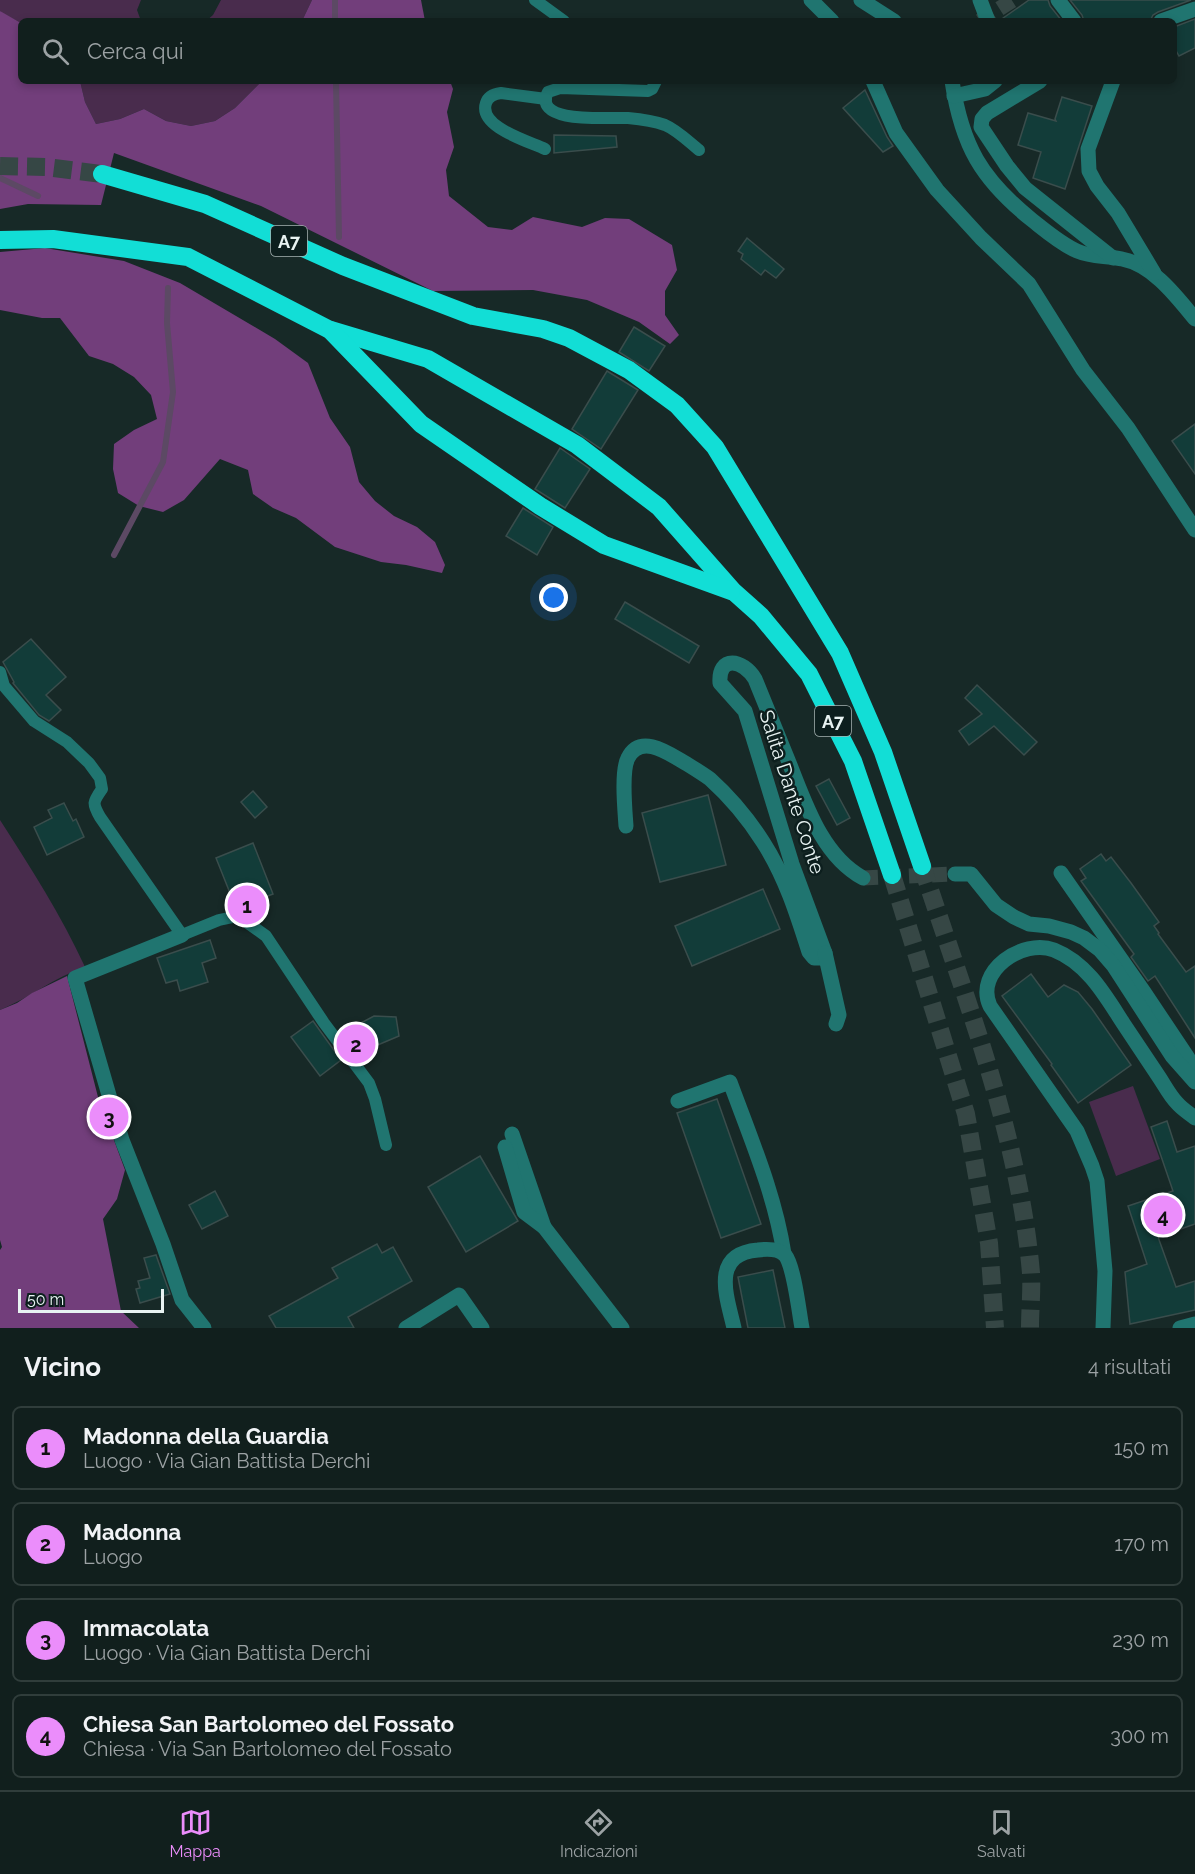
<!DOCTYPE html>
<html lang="it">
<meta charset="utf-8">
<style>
body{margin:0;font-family:Raleway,sans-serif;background:#1a2726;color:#f1f3f6}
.scale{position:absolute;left:18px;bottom:15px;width:146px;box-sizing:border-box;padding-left:6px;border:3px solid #e8f3f2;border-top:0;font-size:16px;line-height:21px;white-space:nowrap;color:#e8f3f2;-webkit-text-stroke:4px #0d1f1e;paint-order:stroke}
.you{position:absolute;left:554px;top:598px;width:21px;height:21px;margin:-15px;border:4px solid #fff;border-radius:50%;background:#1a73e8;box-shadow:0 0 0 9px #1a73e833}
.badge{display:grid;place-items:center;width:39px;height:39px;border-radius:50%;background:#eb8dfb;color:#111;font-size:20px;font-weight:700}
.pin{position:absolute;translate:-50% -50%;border:3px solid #fff;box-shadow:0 2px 6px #0006}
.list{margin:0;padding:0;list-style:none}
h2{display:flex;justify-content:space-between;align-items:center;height:78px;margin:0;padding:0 24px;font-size:26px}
h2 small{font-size:20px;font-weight:400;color:#9ca2a4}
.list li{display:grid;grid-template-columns:39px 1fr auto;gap:18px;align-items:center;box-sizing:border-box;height:84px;margin:0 12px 12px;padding:0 12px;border:2px solid #303d3b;border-radius:9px}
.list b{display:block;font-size:22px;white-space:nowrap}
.list p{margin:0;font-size:20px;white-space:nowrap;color:#9ca2a4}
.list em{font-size:20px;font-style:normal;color:#9ca2a4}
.icon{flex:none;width:33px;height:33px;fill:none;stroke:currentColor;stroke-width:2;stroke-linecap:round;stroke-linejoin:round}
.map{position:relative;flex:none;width:1195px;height:1328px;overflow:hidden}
.search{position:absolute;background:#111f1d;box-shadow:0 3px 9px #0003;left:18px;right:18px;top:18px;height:66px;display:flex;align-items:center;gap:15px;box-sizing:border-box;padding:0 21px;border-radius:9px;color:#9ca2a4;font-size:22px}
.sheet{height:462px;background:#111f1d}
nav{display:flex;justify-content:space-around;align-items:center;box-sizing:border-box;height:84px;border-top:2px solid #303d3b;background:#111f1d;font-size:16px;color:#9ca2a4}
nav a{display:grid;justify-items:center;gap:3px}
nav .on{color:#eb8dfb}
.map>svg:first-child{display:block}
.green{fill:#492c4d}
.forest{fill:#723e7b}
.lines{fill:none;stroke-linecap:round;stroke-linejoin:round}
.stream{stroke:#5c4964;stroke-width:6}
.building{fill:#123c39;stroke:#3a4d4c;stroke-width:1.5}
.minor-tunnel{stroke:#364745;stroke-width:15;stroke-dasharray:15 8;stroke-linecap:butt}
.motorway-tunnel{stroke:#364745;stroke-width:18;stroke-dasharray:18 9;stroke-linecap:butt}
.service{stroke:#207570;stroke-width:12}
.pedestrian{stroke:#207570;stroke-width:15}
.minor{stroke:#207570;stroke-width:15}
.motorway{stroke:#12ded6;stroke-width:18}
.labels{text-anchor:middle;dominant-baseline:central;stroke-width:5;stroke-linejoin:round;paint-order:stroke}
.shield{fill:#0d1f1e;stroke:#a6b3b2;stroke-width:1.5}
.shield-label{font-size:18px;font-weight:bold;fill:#e8f3f2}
.street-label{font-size:20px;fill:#e8f3f2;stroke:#0d1f1e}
</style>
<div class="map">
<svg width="1195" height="1328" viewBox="0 0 1195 1328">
<rect width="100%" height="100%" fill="#172927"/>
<g class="green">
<path d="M0,0H141L137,10L141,21H21V23L2,13L0,11Z"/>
<path d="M221,0H312L302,21H206L213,15Z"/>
<path d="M80,81H262L235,108L215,121L191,126L166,121L144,109L120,119L96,124L85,102Z"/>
<path d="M0,820C31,868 61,915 85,967C55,977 29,998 0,1010Z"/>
<path d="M1133,1086L1160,1159L1116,1176L1089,1102Z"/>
</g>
<g class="forest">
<path d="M312,0H421L425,21H302Z"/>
<path d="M0,11L21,23V81H80L85,102L96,124L120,119L144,109L166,121L191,126L215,121L235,108L262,81H450L453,89L447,112L454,147L446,170L449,196L488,227L512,230L533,217L582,227L605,218L629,219L672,245L677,270L665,291V315L679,335L670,344L639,322L587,300L533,290L433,291L261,206L114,153L101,205L28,204L0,209Z"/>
<path d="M45,248L124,261L180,283L275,339L308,363L330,418L350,447L359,482L375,501L394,516L417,527L435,542L445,565L442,573L406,565L381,562L335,547L296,518L273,508L253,494L248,470L220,459L184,500L163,512L139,506L118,493L113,469L114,444L134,430L157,419L151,395L134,377L113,364L89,356L60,318H42L0,310V252Z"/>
<path d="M67,976L98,1097L125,1170L117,1199L103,1219L121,1311L139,1328H0V1250L2,1247L0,1240V1010L17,1003L32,993Z"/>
</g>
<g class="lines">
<g class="stream">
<path d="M335,0V21"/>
<path d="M336,81L339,237"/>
<path d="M0,178L38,196"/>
<path d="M114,555L163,462L173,392L167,323L168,288"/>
</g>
</g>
<g class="building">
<path d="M1029,0H1048L1050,6L1062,21H999Z"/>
<path d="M1070,0H1191L1158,12L1153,15L1151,19L1147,21H1084L1082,15Z"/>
<path d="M1195,19V48L1179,56L1174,47V27Z"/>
<path d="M865,90L887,137L893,146L883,152L843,108Z"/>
<path d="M1062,97L1092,106L1065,189L1033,178L1041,152L1018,145L1028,113L1056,121L1055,119Z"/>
<path d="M554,135L616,136L617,147L554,153Z"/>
<path d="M747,238L784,269L776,278L765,270L761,275L741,259L743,254L738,251Z"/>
<path d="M634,327L665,346L649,371L619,352Z"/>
<path d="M607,371L638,390L601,449L572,429Z"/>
<path d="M1195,424V474L1172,441Z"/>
<path d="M560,448L590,469L565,508L535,489Z"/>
<path d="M523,508L553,527L537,555L506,536Z"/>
<path d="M625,602L699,646L689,663L615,619Z"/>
<path d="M31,639L66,677L46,695L61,710L49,721L39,715L13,683L14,682L3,662Z"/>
<path d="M977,685L1037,742L1024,755L994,726L969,745L959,731L982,714L965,698Z"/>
<path d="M829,779L850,818L837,825L816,786Z"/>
<path d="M253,791L267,807L255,818L241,802Z"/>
<path d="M708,795L726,865L660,882L642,813Z"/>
<path d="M64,803L73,821L76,819L84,837L47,855L34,827L52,818L48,810Z"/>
<path d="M253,843L273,894L236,908L216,858Z"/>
<path d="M1101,854L1106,861L1111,857L1131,883L1159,922L1154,926L1159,933L1158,934L1186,972L1195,966V1038L1155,976L1148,981L1131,957L1134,954L1081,881L1086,878L1080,869Z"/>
<path d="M763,889L780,929L692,966L675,926Z"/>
<path d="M210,940L216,958L202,963L208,982L180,991L177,980L166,983L157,958Z"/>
<path d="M1031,974L1048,997L1064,985L1078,992L1092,1009L1131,1065L1078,1103L1051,1065L1052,1064L1002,996Z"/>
<path d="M374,1016L396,1017L399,1036L361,1052L358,1048L355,1050L342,1033Z"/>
<path d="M313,1021L341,1060L320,1076L291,1037Z"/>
<path d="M717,1099L761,1224L721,1238L677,1113Z"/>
<path d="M1167,1121L1177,1152L1195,1146V1224L1158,1237L1176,1287L1195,1281V1310L1130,1324L1125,1272L1147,1264L1128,1206L1173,1191L1151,1127Z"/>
<path d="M480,1156L518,1221L466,1252L428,1187Z"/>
<path d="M215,1191L228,1216L202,1229L189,1205Z"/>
<path d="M377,1244L382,1253L393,1247L412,1281L348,1317L354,1328H276L269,1316L338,1278L332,1268Z"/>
<path d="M156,1255L170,1294L140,1303L136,1289L140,1288L138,1281L150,1278L144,1258Z"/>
<path d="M773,1270L785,1328H748L738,1277Z"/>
</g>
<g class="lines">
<g class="minor-tunnel">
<path d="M980,21L1013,0"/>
<path d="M863,878L955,874"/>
</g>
<g class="motorway-tunnel">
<path d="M0,166L46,167L102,174"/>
<path d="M922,866C965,998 1019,1134 1031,1273C1032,1291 1030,1310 1030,1328"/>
<path d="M892,875L966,1114L989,1243L995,1328"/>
</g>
<g class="service">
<path d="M535,0L564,21"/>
<path d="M656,81L652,89L648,91L560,88L548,92C531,125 612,117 628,118C639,119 654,121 665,125C677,130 689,142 699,150"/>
<path d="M545,149C528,141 478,127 486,103C488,96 494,94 501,93L546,99"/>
<path d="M0,672L4,686L34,721L67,742L89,763L100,778L102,789C93,802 92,803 100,817L182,935L219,920L238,916L266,936L324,1023L369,1083L375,1099L386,1145"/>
</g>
<path class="pedestrian" d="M182,935L75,978L122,1140L163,1244L182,1300L204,1328"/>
<g class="minor">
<path d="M811,0L832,21"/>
<path d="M861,0L894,21"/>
<path d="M980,0L988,21"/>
<path d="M1058,0L1074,21"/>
<path d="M1161,21L1195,9"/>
<path d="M873,81L896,133L937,190L981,238L1029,284L1083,370L1128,428L1195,530"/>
<path d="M952,81C962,146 981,179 1032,220C1046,231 1061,244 1077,251C1093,258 1106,255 1122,259C1153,265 1176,296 1195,319"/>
<path d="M1040,81L987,113L982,119L981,127L1007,166L1025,188L1113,258"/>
<path d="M1113,81L1088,149L1089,171L1097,186L1118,213L1154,273"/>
<path d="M954,96L985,89L995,81"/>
<path d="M626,826C625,811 621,771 628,758C641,732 671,755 687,764C695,769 703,774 710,779C730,797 749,820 763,842C785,876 797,914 809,952L814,958H821L825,953L792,864L745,711L720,683C718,655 743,659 755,679C766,706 777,733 788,760C805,802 821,855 863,878"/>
<path d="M1061,873L1144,992L1188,1058L1195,1070"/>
<path d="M955,874H971L996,905L1014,917L1029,924L1049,926L1071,932L1084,938L1100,950L1113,965L1172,1056L1195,1082"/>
<path d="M825,953L839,1015L836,1024"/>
<path d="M678,1101L730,1082C751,1139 775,1195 784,1254"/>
<path d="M512,1134L544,1227"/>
<path d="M505,1147L524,1212L544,1227L622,1328"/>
<path d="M406,1328L459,1295L482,1328"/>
<path d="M734,1328C727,1297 710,1254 758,1250C766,1249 778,1248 785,1255C794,1266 799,1312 802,1328"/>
<path d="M1103,1328L1105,1271L1097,1181L1092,1166L1077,1131L990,1006C974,971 1023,938 1054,950C1087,963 1105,995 1123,1023C1135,1041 1147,1059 1159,1077C1165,1086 1170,1096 1177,1103C1182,1109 1189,1113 1195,1118"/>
<path d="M1180,1328L1195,1324"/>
</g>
<g class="motorway">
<path d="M102,174L205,204L343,266L473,316L543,329L569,338L629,370L677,405L715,447L840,653L883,752L922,866"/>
<path d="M0,240L53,239L188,257L328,329L428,359L577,445L659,507L733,591L761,616L809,674L853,761L892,875"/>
<path d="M330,330L421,424L540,506L604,545L731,591"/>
</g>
</g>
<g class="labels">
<g class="shield">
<rect x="271" y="226" width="36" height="30" rx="4.5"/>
<rect x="815" y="706" width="36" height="30" rx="4.5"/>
</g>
<g class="shield-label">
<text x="289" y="241">A7</text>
<text x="833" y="721">A7</text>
</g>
<g class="street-label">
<text transform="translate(792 792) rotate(72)">Salita Dante Conte</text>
</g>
</g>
</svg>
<div class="scale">50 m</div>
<div class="you"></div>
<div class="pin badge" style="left:247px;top:905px">1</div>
<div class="pin badge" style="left:356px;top:1044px">2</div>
<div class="pin badge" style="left:109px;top:1117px">3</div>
<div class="pin badge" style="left:1163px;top:1215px">4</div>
<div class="search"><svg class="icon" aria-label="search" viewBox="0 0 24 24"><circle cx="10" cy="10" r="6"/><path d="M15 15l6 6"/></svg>Cerca qui</div>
</div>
<section class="sheet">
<h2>Vicino<small>4 risultati</small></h2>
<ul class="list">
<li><span class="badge">1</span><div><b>Madonna della Guardia</b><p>Luogo · Via Gian Battista Derchi</p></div><em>150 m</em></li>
<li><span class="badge">2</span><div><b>Madonna</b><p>Luogo</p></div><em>170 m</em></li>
<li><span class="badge">3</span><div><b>Immacolata</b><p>Luogo · Via Gian Battista Derchi</p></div><em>230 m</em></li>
<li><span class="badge">4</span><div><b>Chiesa San Bartolomeo del Fossato</b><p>Chiesa · Via San Bartolomeo del Fossato</p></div><em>300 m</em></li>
</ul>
</section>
<nav>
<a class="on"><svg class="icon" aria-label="map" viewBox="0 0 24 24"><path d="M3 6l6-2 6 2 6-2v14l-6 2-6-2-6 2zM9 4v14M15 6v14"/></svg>Mappa</a>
<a><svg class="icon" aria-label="directions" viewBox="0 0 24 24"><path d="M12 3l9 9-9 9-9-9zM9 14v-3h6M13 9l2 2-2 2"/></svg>Indicazioni</a>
<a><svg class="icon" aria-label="saved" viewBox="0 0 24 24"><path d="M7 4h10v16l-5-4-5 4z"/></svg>Salvati</a>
</nav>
